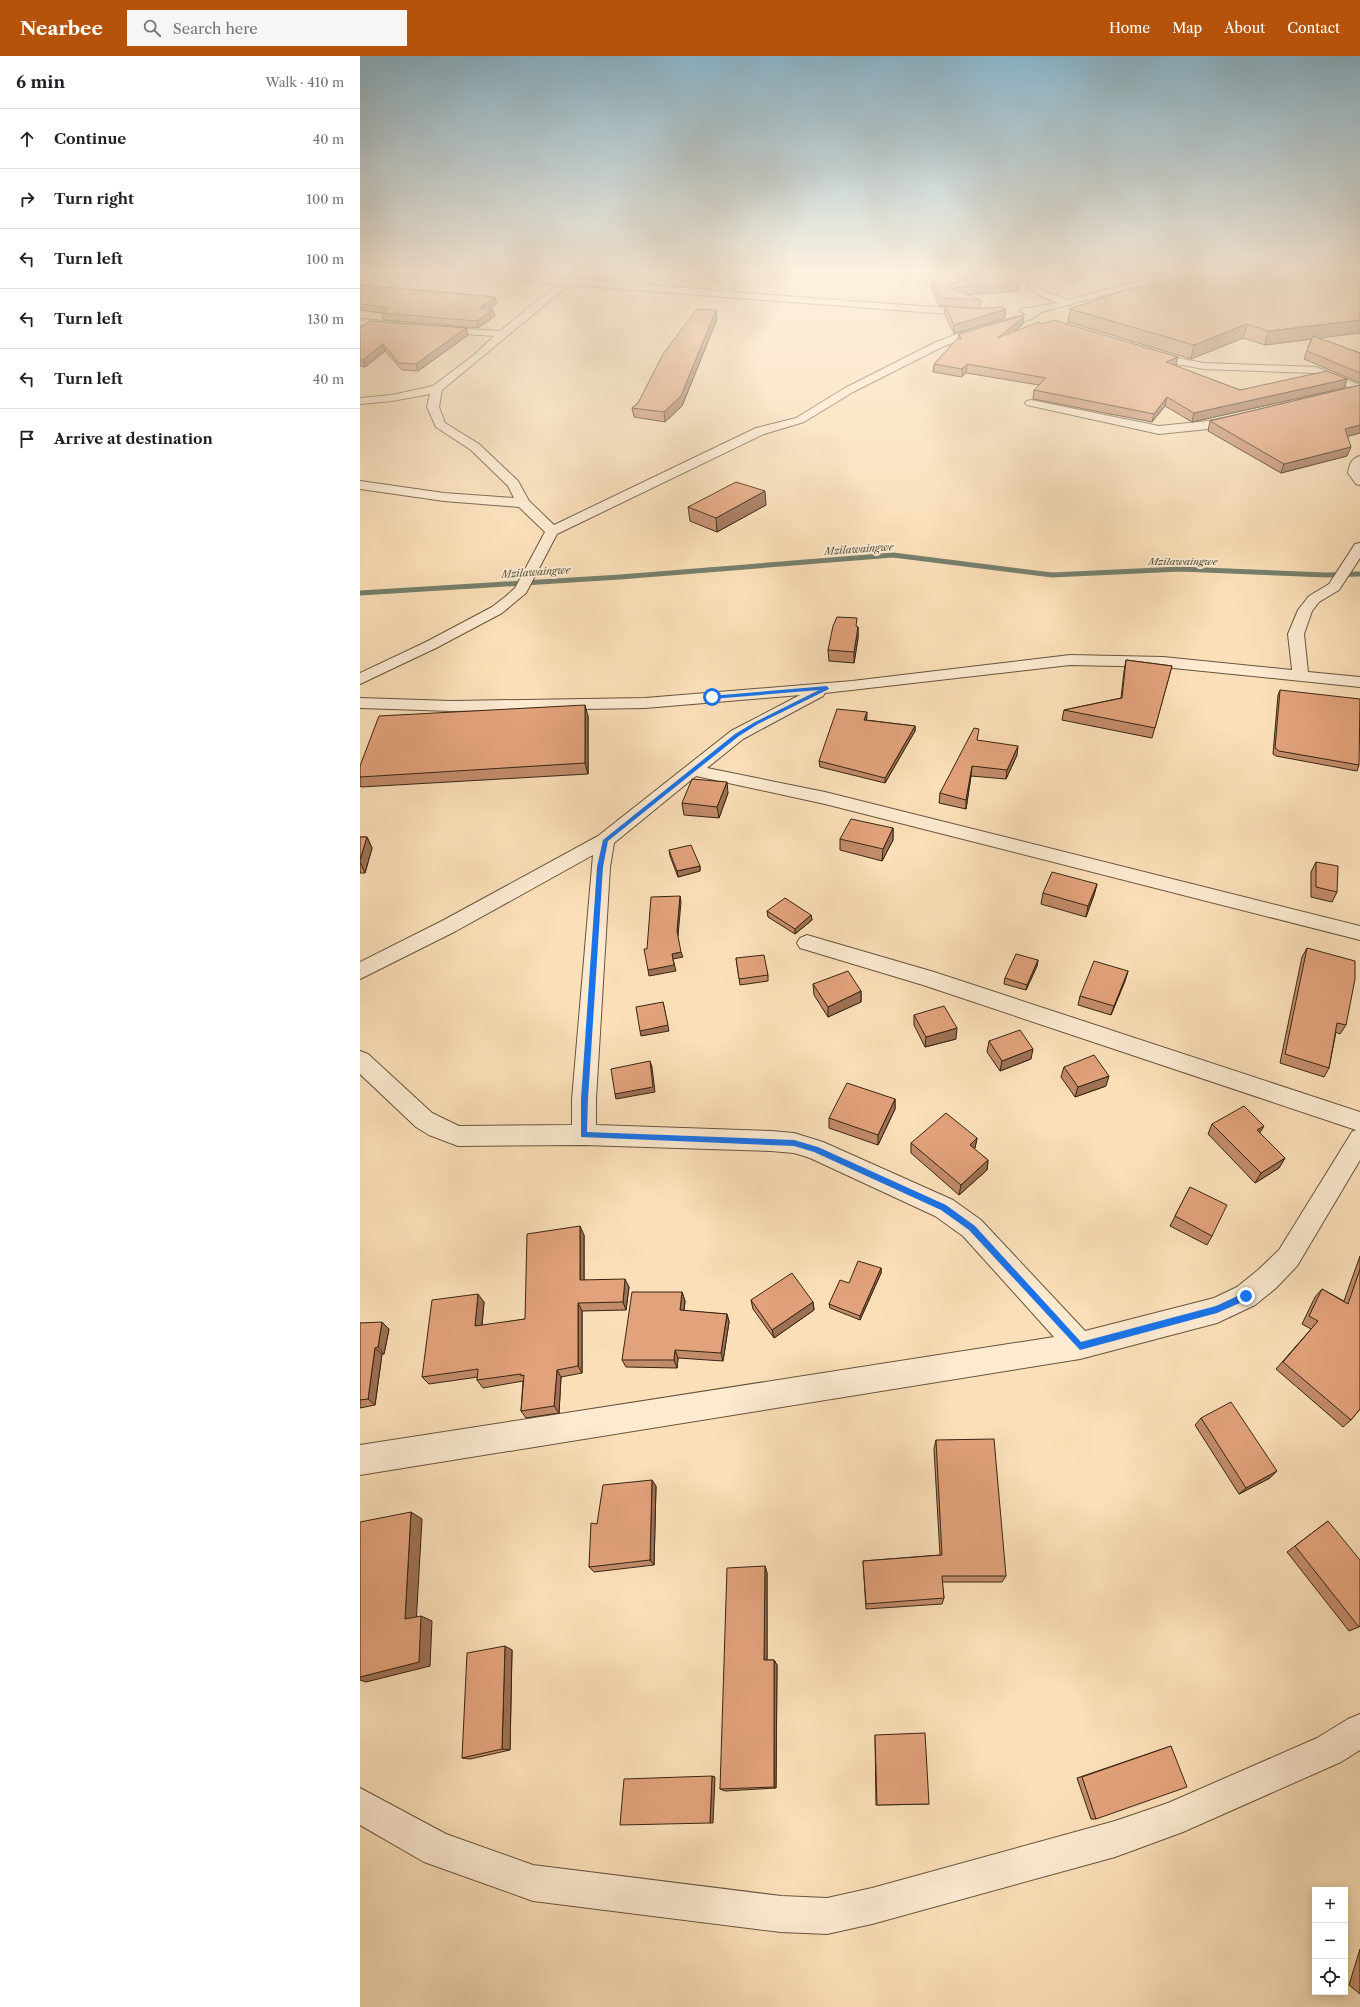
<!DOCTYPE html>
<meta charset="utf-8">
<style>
body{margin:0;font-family:"Libre Caslon Text",serif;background:#f6f6f6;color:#202124}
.controls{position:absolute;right:12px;bottom:12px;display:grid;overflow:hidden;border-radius:0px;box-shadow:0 2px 10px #0003}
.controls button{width:36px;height:36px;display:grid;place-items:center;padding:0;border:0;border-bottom:1px solid #e0e0e0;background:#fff;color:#202124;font:20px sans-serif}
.stop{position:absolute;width:12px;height:12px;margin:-9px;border:3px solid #1a73e8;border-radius:50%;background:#fff}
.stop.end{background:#1a73e8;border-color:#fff;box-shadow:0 1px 4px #0008}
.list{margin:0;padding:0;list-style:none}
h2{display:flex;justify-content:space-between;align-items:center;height:52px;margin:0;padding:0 16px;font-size:17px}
h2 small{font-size:13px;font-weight:400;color:#757577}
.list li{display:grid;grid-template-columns:26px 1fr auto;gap:12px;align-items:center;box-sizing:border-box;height:60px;padding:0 16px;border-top:1px solid #e0e0e0}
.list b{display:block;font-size:15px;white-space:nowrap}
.list em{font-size:13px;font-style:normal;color:#757577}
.icon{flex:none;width:22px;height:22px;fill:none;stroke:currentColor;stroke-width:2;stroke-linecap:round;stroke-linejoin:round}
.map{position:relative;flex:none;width:1000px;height:1951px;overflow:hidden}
header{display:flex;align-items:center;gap:24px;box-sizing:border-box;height:56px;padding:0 20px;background:#b45309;color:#fff}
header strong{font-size:19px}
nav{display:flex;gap:22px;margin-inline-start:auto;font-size:14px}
.search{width:280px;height:36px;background:#f6f6f6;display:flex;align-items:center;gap:10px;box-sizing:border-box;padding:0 14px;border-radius:0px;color:#757577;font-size:15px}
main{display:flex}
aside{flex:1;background:#fff}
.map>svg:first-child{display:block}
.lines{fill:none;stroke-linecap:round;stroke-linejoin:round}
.stream{stroke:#76806d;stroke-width:5}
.minor-casing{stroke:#68543c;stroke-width:2}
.minor{fill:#fcead1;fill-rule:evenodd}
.wall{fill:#c28b6a;stroke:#382512}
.shaded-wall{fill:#9e7156;stroke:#382512}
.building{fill:#e2a27b;stroke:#382512}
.route{fill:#1a73e8}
.labels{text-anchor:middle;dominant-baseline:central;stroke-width:4;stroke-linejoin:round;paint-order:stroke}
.far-water-label{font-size:10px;font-style:italic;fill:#575340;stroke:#fcead1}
</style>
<header>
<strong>Nearbee</strong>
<div class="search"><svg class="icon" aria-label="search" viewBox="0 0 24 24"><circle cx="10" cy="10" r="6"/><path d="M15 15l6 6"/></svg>Search here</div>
<nav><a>Home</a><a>Map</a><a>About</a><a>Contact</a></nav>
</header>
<main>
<aside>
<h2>6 min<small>Walk · 410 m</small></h2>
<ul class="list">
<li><svg class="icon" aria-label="ahead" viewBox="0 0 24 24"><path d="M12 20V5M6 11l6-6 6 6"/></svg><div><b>Continue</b></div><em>40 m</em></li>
<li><svg class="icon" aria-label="right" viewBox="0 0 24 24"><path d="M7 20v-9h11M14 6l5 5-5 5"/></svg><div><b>Turn right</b></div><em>100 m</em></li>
<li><svg class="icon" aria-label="left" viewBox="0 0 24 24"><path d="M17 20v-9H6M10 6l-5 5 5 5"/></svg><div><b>Turn left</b></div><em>100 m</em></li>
<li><svg class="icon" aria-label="left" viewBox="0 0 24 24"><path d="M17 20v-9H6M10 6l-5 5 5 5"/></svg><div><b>Turn left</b></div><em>130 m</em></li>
<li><svg class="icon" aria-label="left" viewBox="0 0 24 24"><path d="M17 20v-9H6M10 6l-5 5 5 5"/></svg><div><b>Turn left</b></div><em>40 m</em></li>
<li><svg class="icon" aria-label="arrive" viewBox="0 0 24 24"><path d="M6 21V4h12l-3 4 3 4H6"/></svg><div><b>Arrive at destination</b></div></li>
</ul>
</aside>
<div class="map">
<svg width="1000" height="1951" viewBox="0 0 1000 1951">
<rect width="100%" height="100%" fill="#fadfb8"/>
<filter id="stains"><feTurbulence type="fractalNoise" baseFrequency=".005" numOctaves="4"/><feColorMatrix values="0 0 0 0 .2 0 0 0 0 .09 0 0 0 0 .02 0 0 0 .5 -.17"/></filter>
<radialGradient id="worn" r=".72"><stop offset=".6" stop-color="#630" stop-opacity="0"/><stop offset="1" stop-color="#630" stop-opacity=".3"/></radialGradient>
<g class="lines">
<path class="stream" d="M0,537L260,521L533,499L692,519L820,513L966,519L1000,518"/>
<g class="minor-casing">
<g id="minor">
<path d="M59,215H94L208,222L361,235L364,229L350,218L355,215L372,226L374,232L371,236L614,254L619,257L614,260L209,229L82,334L79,351L85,367L119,388L158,425L169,445L194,469L396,372L436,362L485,332L574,287L602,276L664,259L666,258L660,255L662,253L697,247L678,239L666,227L680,215H690L676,227L684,235L708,244L817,215H831L829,217L681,256L672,263L610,280L582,291L493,336L444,366L404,378L197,478L166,537L142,557L76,592L0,628V617L66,586L132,551L145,541L155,532L185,476L159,451L84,445L0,433V425L84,437L154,442L148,430L111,394L76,371L67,351L70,338L32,345L0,348V342L32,339L73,330L114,299L134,280L77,276L73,275L72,273L73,271L140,275L198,228L63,218Z"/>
<path d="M0,263L37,266L42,269L37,272L0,269Z"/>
<path d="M789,293L822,303L844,307L956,311L1000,329V336L954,317L844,313L816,308L785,298L784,296L785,294Z"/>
<path d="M671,344L799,370L848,365L878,359L884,362L882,364L848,373L799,378L667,349L665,347L667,345Z"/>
<path d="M1000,400V429L996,428L988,417C989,409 992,402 1000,400Z"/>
<path d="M1000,487V502L979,534L959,546L952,555L944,578L948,616L1000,621V631L803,611L710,609L465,637L463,640L383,683L347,712L465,736L1000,870V884L465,748L336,720L254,787L250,811L236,1043V1069L411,1075L434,1077L463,1086L593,1144L621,1164L725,1275L854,1242L877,1231L898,1214L919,1194L992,1076L996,1074L563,929L440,892L437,887L440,882L447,879L574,916L1000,1056V1104L937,1210L916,1232L895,1249L857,1267L720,1303L0,1419V1389L694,1281L603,1180L575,1160L450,1102L434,1097L411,1095L224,1089L98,1090L69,1079L56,1071L0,1018V995L8,998L72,1057L99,1070L212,1069V1043L233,799L96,875L0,923V906L82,865L238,780L371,675L440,639L285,652L92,655L0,652V642L92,645L285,642L492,625L710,599L803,601L932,614L928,578L938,554L949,540L969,528L995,488Z"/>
<path d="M1000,1658V1694L981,1706L823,1776L755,1801L512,1868L467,1878L421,1876L173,1845L64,1806L0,1769V1732L86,1778L173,1809L421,1840L467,1842L512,1832L755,1765L808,1747L957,1682L988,1663Z"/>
</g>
</g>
<use href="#minor" class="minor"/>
</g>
<g class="wall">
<path d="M655,215H679L674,218Z"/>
<path d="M687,215H730L716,225L686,220Z"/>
<path d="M572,225L586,231L658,227V235L608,239L621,244V252L580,250L572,233Z"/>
<path d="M0,229L135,241L137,247L129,253L135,260L118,272L24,264L22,257L0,254Z"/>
<path d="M787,233L959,282L1000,297V327L944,303L951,283L905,289L883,282L831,303L708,266L710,253L771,234Z"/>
<path d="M585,250L645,262L594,278L585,259Z"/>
<path d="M356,254L357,263L322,350L305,366L274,361L272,352L278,347Z"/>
<path d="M663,268L654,276L816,309L815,310L880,334L987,323L984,332L832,366L805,350L792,366L673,343L674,334L679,329L606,317L602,321L573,316L574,308L598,282L599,278Z"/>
<path d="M0,272H106L108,279L58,315L42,314L25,295L5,311L0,310Z"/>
<path d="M1000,329V377L988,380L987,400L921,417L848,375L850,365Z"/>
<path d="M406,449L357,476L330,465L328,451Z"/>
<path d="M497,571H498V582L494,607L469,605L468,594Z"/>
<path d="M766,604L812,610L792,682L702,664L704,654L761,642L764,615Z"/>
<path d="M920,634L999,709L997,715L916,700L913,698L918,639Z"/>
<path d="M228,660V718L1,731L0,730V721Z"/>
<path d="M507,661L506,664L555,670V675L525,727L460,711L459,705Z"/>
<path d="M617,684L657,699L646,723L611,720L606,753L579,747L580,737Z"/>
<path d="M368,737L359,762L324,759L322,747Z"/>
<path d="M533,772V784L522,805L480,794V783Z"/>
<path d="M0,781H7L12,792L5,817H0Z"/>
<path d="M309,794L340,810V815L318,821L310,800Z"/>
<path d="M956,806L977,836L972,846L951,841V816Z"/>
<path d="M737,828L734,839L726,861L681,848L683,837Z"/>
<path d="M407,855L451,859L452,864L435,878L408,861Z"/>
<path d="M947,892L986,969L980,978L976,976L969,1012L964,1021L920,1007L942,901Z"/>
<path d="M376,902L408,919V925L380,929Z"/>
<path d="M678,904L677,910L666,934L644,928L645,922Z"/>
<path d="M768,915L765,925L751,959L718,949L720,940Z"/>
<path d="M453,928L501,935V946L468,961L454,939Z"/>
<path d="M554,959L596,983L565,991L554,969Z"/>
<path d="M629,985L671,1003L640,1015L627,996Z"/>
<path d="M704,1011L746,1030L715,1041L701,1021Z"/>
<path d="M535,1043V1053L518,1089L469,1072V1062Z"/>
<path d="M852,1068L900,1077L925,1102L919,1112L895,1127L848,1078Z"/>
<path d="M617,1082L615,1092L614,1093L628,1104L627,1114L599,1139L551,1097V1087Z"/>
<path d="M830,1131L852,1180L847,1189L810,1170Z"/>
<path d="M224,1179V1224L269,1231L266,1254L222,1255V1317L201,1321L199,1357L166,1362L161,1355L163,1325L123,1332L117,1324L118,1321L69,1328L62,1321L124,1246L122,1270L165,1263Z"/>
<path d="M1000,1200V1353L991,1364L983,1371L916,1313L951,1273L942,1268L955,1241L962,1233L984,1245Z"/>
<path d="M521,1212V1217L500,1264L470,1252L469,1248L489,1227Z"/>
<path d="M322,1236L325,1245L324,1255L367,1258L369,1266L363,1305L318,1302L317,1312L266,1311L262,1304Z"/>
<path d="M391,1244L453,1246L454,1254L414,1282L393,1253Z"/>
<path d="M0,1267L29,1273L24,1298H22L15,1349L0,1352Z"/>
<path d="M841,1362L917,1415L910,1422L879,1438L835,1369Z"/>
<path d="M576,1384L646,1520L642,1526H582L584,1542L582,1548L506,1553L503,1505L580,1499L574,1393Z"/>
<path d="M296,1430L294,1509L234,1516L229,1511L237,1468Z"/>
<path d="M968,1465L999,1571L989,1575L927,1496L960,1471Z"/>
<path d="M405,1510L407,1517V1604H414L417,1609L416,1732L365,1735L360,1733Z"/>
<path d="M152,1594L150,1694L110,1703L102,1702Z"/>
<path d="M515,1679L569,1748L516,1749Z"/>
<path d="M811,1690L736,1763H731L717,1722Z"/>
<path d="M1000,1893V1938L989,1929Z"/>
</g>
<g class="shaded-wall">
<path d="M675,215H679L674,218Z"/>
<path d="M718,215H730L716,225Z"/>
<path d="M658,227V235L590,240L591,232Z"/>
<path d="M135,241L137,247L122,258L120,252Z"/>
<path d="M133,253L135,260L118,272L117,265Z"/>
<path d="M646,253L645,262L594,278V269Z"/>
<path d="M356,254L357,263L322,350L305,366L304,356Z"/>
<path d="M664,261L663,268L636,290L637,282Z"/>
<path d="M1000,264V277L905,289L908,275Z"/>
<path d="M887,268L883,282L831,303L834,289Z"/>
<path d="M106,272L108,279L58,315L56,308Z"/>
<path d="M23,288L25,295L5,311L3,304Z"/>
<path d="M818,301L816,309L804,315L806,306Z"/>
<path d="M607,308L606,317L602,321V313Z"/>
<path d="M987,323L984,332L832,366L834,357Z"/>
<path d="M807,341L805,350L792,366L794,358Z"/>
<path d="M1000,369V377L982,382L985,373Z"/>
<path d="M991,391L987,400L921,417L924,408Z"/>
<path d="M405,435L406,449L357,476L356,462Z"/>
<path d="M498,571V582L494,607V596Z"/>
<path d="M225,649L228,660V718L225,707Z"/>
<path d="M507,656V661L504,670V664Z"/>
<path d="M555,670V675L525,727V722Z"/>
<path d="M658,690L657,699L646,723L647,714Z"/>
<path d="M612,710L611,720L606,753V744Z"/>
<path d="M367,726L368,737L359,762L357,751Z"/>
<path d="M533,772V784L522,805L523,793Z"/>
<path d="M7,781L12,792L5,817L0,806V804Z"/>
<path d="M340,810V815L318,821L317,815Z"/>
<path d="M737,828L734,839L726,861L728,850Z"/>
<path d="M320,840L321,846L318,880L317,875Z"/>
<path d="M451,859L452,864L435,878V873Z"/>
<path d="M321,896L323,901L313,903L316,915L289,920L288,914L312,898Z"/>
<path d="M678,904L677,910L666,934L667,929Z"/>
<path d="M768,915L765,925L751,959L754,950Z"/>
<path d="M501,935V946L468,961V951Z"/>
<path d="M303,946L309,975L281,980L280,975Z"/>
<path d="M597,972L596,983L565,991L566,981Z"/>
<path d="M673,993L671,1003L640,1015L642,1005Z"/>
<path d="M290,1005L292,1011L295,1036L256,1043L255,1038Z"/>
<path d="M749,1020L746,1030L715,1041L718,1031Z"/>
<path d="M535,1043V1053L518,1089V1079Z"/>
<path d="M904,1070L898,1080L897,1074Z"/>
<path d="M617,1082L615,1092L608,1099L610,1089Z"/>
<path d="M925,1102L919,1112L895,1127L901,1117Z"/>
<path d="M628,1104L627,1114L599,1139L601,1129Z"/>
<path d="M220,1170L224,1179V1232L220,1224Z"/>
<path d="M521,1212V1217L500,1264V1260Z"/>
<path d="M265,1223L269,1231L266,1254L263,1246Z"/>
<path d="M322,1236L325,1245L323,1263L320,1254Z"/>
<path d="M118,1238L124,1246L121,1278L115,1270Z"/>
<path d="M453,1246L454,1254L414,1282L412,1274Z"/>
<path d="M218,1247L222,1255V1317L218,1310Z"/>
<path d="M367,1258L369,1266L363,1305L361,1297Z"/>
<path d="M22,1266L29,1273L24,1298L18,1291Z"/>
<path d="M15,1292L22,1298L15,1349L8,1343Z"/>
<path d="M315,1294L318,1302L317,1312L314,1304Z"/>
<path d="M197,1314L201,1321L199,1357L194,1350Z"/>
<path d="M917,1415L910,1422L879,1438L886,1432Z"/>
<path d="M292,1424L296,1430L294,1509L290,1504Z"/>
<path d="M51,1456L62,1463L56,1569L45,1563Z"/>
<path d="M405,1510L407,1517V1609L404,1604Z"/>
<path d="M61,1560L72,1565L70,1610L6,1626L0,1624V1621Z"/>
<path d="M145,1590L152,1594L150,1694L142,1693Z"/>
<path d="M414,1604L417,1609L416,1732L414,1731Z"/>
<path d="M352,1720L355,1721L353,1767H350Z"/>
</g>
<g class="building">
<path d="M618,215H646L658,227L591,232L621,244L580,242L572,225L586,231Z"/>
<path d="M841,215H1000V264L908,275L887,268L834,289L710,253L767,233L771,234L780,231L787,233Z"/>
<path d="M0,229L135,241L120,252L133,253L117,265L22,257L29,252L0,248Z"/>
<path d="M585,250L615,253L642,251L646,253L594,269Z"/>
<path d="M337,253L356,254L321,340L304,356L272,352L278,347L303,298Z"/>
<path d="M661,260L664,261L637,282L679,266L682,268L694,264L818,301L806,306L880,334L967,315L987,323L834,357L807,341L794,358L674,334L686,322L607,308L602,313L574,308L598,282L601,284L599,278Z"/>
<path d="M10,265L106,272L56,308L39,307L23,288L3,304H0V272Z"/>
<path d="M953,280L1000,297V317L947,295Z"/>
<path d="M1000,329V369L985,373L991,391L924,408L850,365Z"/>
<path d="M376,426L405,435L356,462L328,451Z"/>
<path d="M477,561L497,562L496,570L498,571L494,596L468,594L473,570Z"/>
<path d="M766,604L812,610L795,672L704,654L762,642Z"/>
<path d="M920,634L1000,643L999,709L919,695L915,692Z"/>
<path d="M225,649V707L0,721V710L19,660Z"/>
<path d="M477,653L507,656L504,664L555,670L525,722L459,705Z"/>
<path d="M614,672L619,673L617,684L658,690L647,714L612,710L606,744L580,737Z"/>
<path d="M332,723L367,726L357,751L322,747Z"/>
<path d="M491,763L533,772L523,793L480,783Z"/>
<path d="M0,781H7L0,804Z"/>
<path d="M331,789L340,810L317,815L309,794Z"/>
<path d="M956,806L978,810L977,836L956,831Z"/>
<path d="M692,816L737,828L728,850L683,837Z"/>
<path d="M320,840L317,875L321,896L312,898L314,909L288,914L284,893H287L291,841Z"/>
<path d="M425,842L451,859L435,873L407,855Z"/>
<path d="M947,892L995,905V923L986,969L977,967L969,1012L925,998Z"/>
<path d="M656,898L678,904L667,929L645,922Z"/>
<path d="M404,899L408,919L379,923L376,902Z"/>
<path d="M734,905L768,915L754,950L720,940Z"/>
<path d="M488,915L501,935L468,951L453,928Z"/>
<path d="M303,946L308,969L280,975L276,951Z"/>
<path d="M584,950L597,972L566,981L554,959Z"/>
<path d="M660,974L673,993L642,1005L629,985Z"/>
<path d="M734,999L749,1020L718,1031L704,1011Z"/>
<path d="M290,1005L293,1031L255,1038L251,1013Z"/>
<path d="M487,1027L535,1043L518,1079L469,1062Z"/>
<path d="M884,1050L904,1070L897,1074L925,1102L901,1117L852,1068Z"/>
<path d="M586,1057L617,1082L610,1089L628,1104L601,1129L551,1087Z"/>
<path d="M830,1131L867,1149L852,1180L815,1160Z"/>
<path d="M220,1170V1224L265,1223L263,1246L218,1247V1310L197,1314L194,1350L161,1355L164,1319L161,1320V1318L117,1324L118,1313L62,1321L72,1244L118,1238L115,1270L165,1263L167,1178Z"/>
<path d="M498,1205L521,1212L500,1260L469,1248L480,1224L489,1227Z"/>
<path d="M1000,1213V1353L991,1364L923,1306L958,1265L949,1260L962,1233L988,1248Z"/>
<path d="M432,1217L453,1246L412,1274L391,1244Z"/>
<path d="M272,1236H322L320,1254L367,1258L361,1297L315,1294L314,1304H262Z"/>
<path d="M22,1266L18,1291L15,1292L8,1343L0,1344V1267Z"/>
<path d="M871,1346L917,1415L886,1432L841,1362Z"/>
<path d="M634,1383L646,1520H582L584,1542L506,1548L503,1505L582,1499L576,1384Z"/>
<path d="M292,1424L290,1504L229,1511L231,1467L237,1468L243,1429Z"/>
<path d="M51,1456L45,1563L61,1560L59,1606L0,1621V1466Z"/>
<path d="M968,1465L1000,1504V1570L999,1571L935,1490Z"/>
<path d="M405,1510L404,1604H414V1731L360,1733L367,1512Z"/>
<path d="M145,1590L142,1693L102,1702L107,1597Z"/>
<path d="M565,1677L569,1748L517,1749L515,1679Z"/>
<path d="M811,1690L827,1731L736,1763L722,1721Z"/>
<path d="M352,1720L350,1767L260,1769L264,1723Z"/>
</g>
<linearGradient id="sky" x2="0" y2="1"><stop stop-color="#8bb8cf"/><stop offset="0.44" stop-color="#fdf1df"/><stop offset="1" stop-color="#fdf1df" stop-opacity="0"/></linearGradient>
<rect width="1000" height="488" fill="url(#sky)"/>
<path class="route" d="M467,630L469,633L398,668L379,680L248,785L243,811L228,1043L227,1076L434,1084L458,1091L586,1149L615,1170L721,1286L856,1250L886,1236L889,1237V1243L857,1257L720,1294L609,1174L581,1154L454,1096L434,1090L221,1081V1043L237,811L243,784L375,678L395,666L459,634L352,643L350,640Z"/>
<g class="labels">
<g class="far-water-label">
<text transform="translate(499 493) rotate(-4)">Mzilawaingwe</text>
<text x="823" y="505">Mzilawaingwe</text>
<text transform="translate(176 516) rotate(-4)">Mzilawaingwe</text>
</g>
</g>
<rect width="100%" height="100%" filter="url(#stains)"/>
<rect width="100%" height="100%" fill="url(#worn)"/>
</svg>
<div class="controls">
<button>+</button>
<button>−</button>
<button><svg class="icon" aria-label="locate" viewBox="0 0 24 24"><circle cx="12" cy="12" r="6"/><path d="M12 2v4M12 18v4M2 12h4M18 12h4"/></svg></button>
</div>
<div class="stop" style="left:352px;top:641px"></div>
<div class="stop end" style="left:886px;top:1240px"></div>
</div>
</main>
